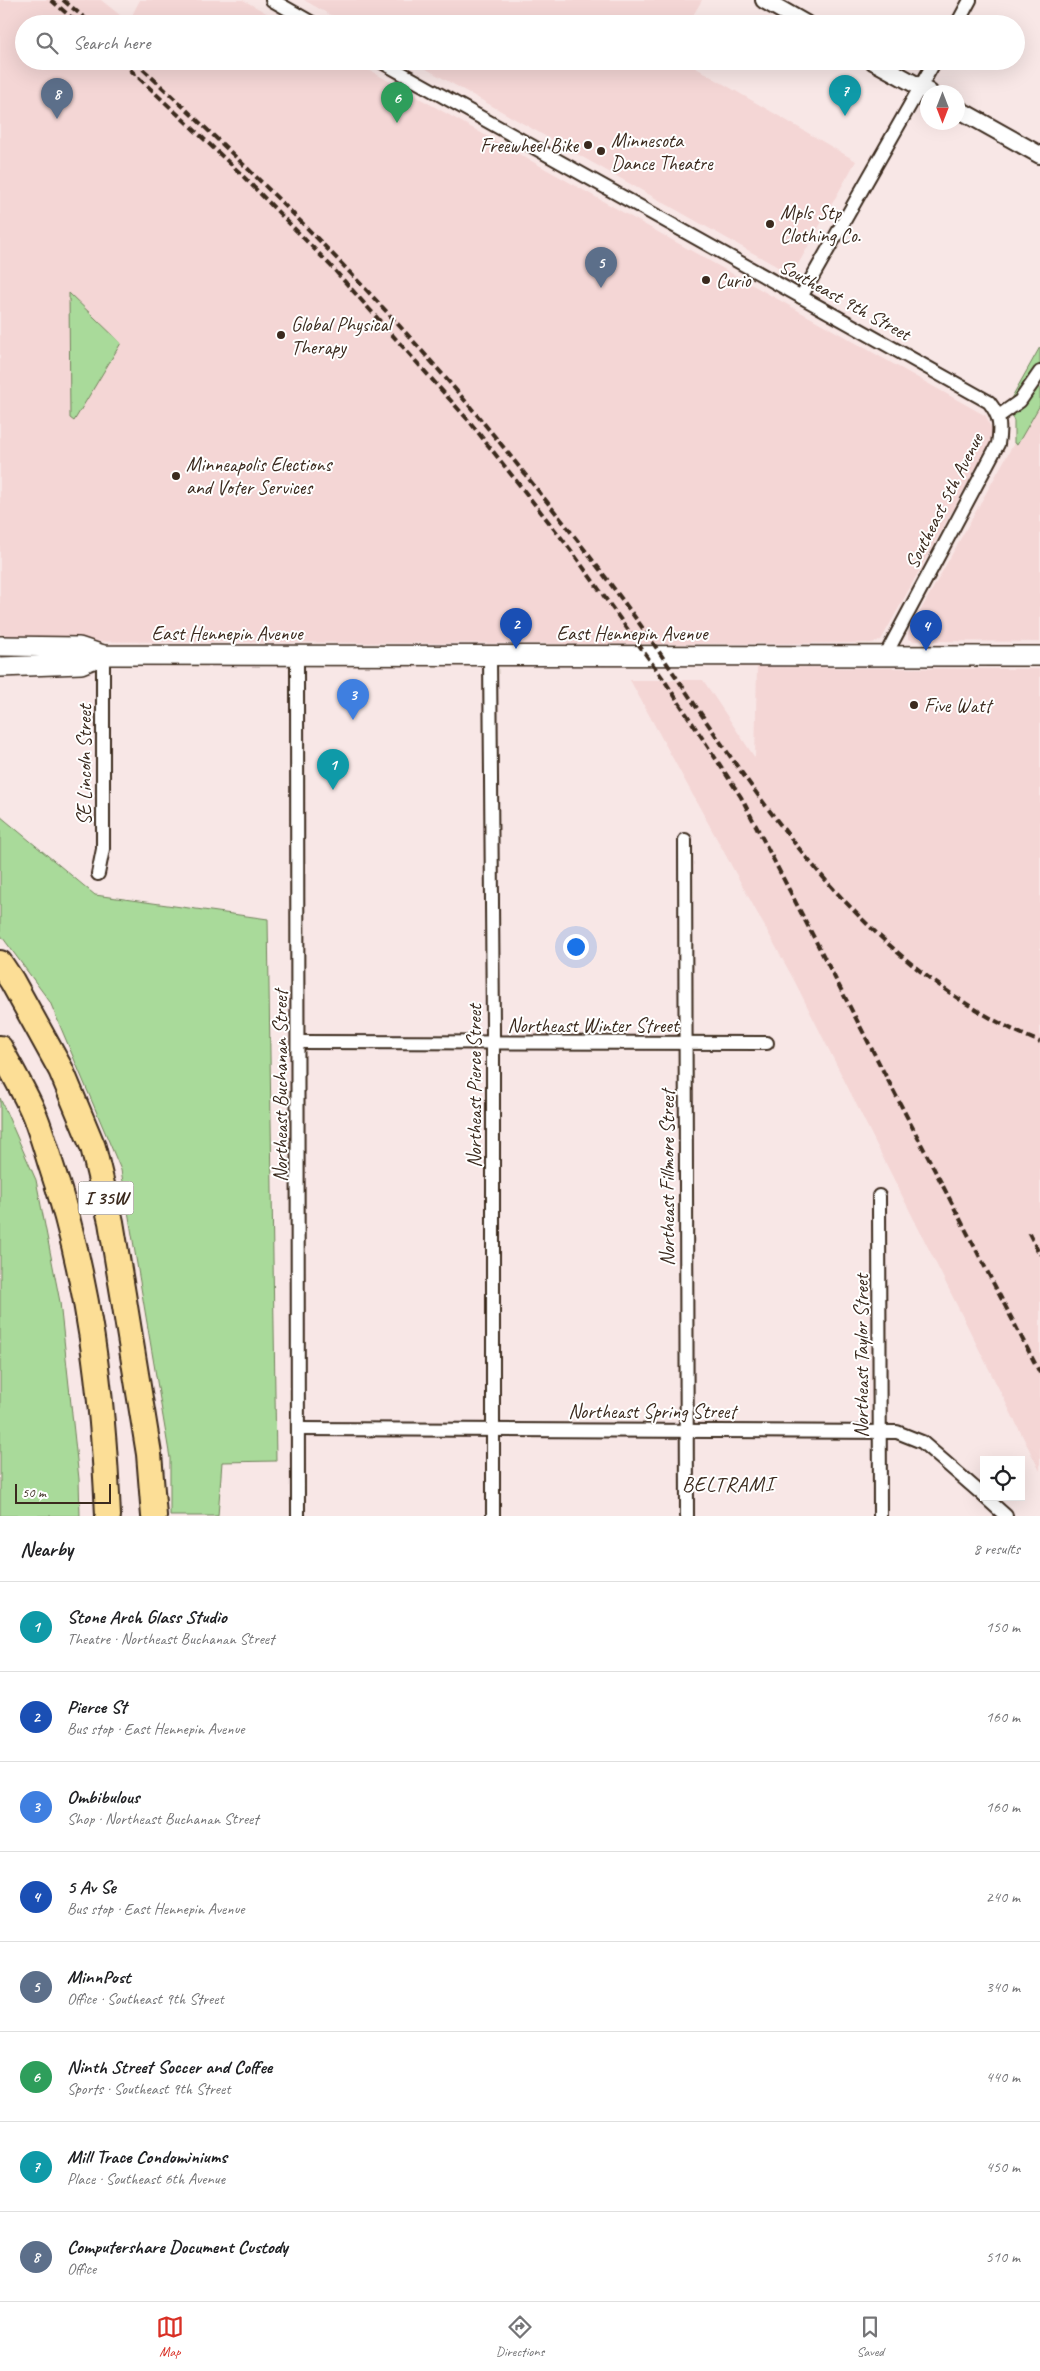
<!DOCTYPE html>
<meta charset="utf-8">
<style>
body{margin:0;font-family:Caveat,sans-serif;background:#f6f6f6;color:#202124}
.controls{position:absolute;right:15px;bottom:15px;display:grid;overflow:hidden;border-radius:0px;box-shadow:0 5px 20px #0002}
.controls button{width:45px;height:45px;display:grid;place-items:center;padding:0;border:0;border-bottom:1px solid #e0e0e0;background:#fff;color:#202124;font:25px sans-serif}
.compass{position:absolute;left:920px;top:85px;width:45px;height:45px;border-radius:50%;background:#fff;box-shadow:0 5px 20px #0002;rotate:180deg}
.scale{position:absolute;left:15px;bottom:12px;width:96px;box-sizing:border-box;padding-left:5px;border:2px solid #3b2a1e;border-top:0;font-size:14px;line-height:18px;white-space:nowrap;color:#3b2a1e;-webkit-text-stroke:4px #fff;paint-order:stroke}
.you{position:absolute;left:575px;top:946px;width:18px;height:18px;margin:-12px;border:4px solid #fff;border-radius:50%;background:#1a73e8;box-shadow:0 0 0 8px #1a73e833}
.badge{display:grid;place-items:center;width:32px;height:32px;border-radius:50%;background:#d93025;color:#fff;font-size:16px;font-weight:700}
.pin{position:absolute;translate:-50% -41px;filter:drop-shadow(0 1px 2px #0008)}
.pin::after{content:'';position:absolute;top:26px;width:18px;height:15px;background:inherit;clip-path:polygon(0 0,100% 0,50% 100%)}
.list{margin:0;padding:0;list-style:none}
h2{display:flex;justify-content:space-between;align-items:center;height:65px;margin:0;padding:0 20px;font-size:21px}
h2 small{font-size:16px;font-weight:400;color:#757577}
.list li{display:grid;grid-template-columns:32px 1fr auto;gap:15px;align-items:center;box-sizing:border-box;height:90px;padding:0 20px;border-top:1px solid #e0e0e0}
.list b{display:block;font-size:19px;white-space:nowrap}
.list p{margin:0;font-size:16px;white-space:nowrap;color:#757577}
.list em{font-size:16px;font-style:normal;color:#757577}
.icon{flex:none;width:28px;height:28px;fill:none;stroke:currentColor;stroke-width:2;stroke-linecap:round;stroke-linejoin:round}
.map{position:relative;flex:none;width:1040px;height:1516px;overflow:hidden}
.search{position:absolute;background:#fff;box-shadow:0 5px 20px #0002;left:15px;right:15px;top:15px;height:55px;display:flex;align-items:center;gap:12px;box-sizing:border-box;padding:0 18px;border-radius:28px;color:#757577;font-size:19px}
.sheet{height:785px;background:#fff}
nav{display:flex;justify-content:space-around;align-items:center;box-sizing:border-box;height:70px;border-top:1px solid #e0e0e0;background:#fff;font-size:14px;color:#757577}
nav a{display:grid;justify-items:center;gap:2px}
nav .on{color:#d93025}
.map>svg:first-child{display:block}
.built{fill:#f4d6d5}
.green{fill:#a9da9a;stroke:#72825c}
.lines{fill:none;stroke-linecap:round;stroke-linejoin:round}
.minor-casing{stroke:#3b2a1e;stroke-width:16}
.tertiary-casing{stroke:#3b2a1e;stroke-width:20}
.secondary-casing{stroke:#3b2a1e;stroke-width:22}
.motorway-casing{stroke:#3b2a1e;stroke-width:28}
.minor{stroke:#fff;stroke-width:12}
.tertiary{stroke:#fff;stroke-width:16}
.secondary{stroke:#fff;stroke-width:19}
.motorway{stroke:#fcde96;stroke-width:24}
.rail{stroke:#3b2a1e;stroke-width:4;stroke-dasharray:8 4;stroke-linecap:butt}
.poi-dot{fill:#3b2a1e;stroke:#fff;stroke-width:2}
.labels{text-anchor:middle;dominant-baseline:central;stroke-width:4;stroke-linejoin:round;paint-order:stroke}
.shield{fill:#fff;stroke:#766a62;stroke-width:1}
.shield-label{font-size:19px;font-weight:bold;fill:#3b2a1e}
.poi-label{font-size:20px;fill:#3b2a1e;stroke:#fff;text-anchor:start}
.street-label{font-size:20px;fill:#3b2a1e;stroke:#fff}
.neighbourhood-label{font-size:21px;letter-spacing:1px;fill:#3b2a1e;stroke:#fff}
</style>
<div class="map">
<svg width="1040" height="1516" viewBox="0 0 1040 1516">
<rect width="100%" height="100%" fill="#f8e7e6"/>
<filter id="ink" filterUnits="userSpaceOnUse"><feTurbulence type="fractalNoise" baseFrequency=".02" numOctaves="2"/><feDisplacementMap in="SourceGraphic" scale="10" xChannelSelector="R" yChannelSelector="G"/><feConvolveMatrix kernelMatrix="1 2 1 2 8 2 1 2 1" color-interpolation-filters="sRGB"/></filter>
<g filter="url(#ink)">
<g class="built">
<path d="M0,0H101L121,16L130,19L140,0H243L286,24H24V61H353L986,416L992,430V439L881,640L872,643L621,644L0,641Z"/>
<path d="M304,0H702L688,24H346Z"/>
<path d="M412,61H684L856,161L792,275Z"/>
<path d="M1040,378V642L915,641L908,639V633L1014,443V421L1012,418Z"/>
<path d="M757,667L1040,669V1471L795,982L630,680H703L755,758Z"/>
</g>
<g class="green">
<path d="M69,293L121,343L74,421L70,418Z"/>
<path d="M1040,347V367L1018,400L1008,404Z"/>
<path d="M1040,378V405L1017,445L1014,443V421L1011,415Z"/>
<path d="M0,816L95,895L268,919L276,1461L222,1462L218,1516H170V1458L121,1170L50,1002L0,934Z"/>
<path d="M0,1098L36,1180L60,1302L79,1479L80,1516H0Z"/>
</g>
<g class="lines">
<g class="minor-casing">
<g id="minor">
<path d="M272,0L314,24"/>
<path d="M957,24L970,0"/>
<path d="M380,61L989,402C1000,416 1001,426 998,444L885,656"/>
<path d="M801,297L935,61"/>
<path d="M999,416L1020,401L1040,372"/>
<path d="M297,655L298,1516"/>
<path d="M490,655L493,1026V1516"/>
<path d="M685,840L687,1516"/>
<path d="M98,874L103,849V655"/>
<path d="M299,1042L767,1043"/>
<path d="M879,1196L880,1516"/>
<path d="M298,1429L897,1432L922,1442L984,1496"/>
<path d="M985,1497L1006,1516"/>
</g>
</g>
<g class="tertiary-casing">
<g id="tertiary">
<path d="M764,0L806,24"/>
<path d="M873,61L929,92"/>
<path d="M958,109L1040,155"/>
</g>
</g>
<g class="secondary-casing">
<g id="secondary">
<path d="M0,646L79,647L103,655L1040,656"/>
<path d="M0,667L81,664L103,655"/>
</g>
</g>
<g class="motorway-casing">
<g id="motorway">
<path d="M0,963L12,981L61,1070L93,1147L111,1222L123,1294L149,1454L154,1516"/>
<path d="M0,1048C10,1067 21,1086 30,1105C39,1123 44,1143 50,1162C89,1276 103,1396 108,1516"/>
</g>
</g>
<use href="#minor" class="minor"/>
<use href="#tertiary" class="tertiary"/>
<use href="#secondary" class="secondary"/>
<use href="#motorway" class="motorway"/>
<g class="rail">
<path d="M51,0L79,24"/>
<path d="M63,0L92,24"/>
<path d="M121,61L239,172L330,265L469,421L570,549L664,680L741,797L1040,1373"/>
<path d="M134,61C272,188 404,321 520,468C565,524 610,581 651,640C757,795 860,967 1040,1042"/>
<path d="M1029,1233L1040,1255"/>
</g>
</g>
</g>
<g class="poi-dot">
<circle cx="588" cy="145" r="5"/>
<circle cx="601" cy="151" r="5"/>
<circle cx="770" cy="224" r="5"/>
<circle cx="706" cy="280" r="5"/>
<circle cx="281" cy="335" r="5"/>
<circle cx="176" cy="476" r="5"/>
<circle cx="914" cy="705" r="5"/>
</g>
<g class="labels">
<rect class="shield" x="78.5" y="1181.5" width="55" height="33" rx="4"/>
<g class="shield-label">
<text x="106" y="1198">I 35W</text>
</g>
<g class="poi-label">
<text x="611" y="140">Minnesota<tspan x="611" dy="23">Dance Theatre</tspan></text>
<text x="578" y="145" text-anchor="end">Freewheel Bike</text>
<text x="780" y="212">Mpls Stp<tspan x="780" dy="23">Clothing Co.</tspan></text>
<text x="716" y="280">Curio</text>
<text x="291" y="324">Global Physical<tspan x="291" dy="23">Therapy</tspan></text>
<text x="186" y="464">Minneapolis Elections<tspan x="186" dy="23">and Voter Services</tspan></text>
<text x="924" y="705">Five Watt</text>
</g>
<g class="street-label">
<text transform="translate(845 300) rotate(29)">Southeast 9th Street</text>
<text transform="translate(944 501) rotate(-63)">Southeast 5th Avenue</text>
<text x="227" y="633">East Hennepin Avenue</text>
<text x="632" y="633">East Hennepin Avenue</text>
<text transform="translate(84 765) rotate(-90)">SE Lincoln Street</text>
<text x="593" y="1025">Northeast Winter Street</text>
<text transform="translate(280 1086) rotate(-90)">Northeast Buchanan Street</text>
<text transform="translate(474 1086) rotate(-90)">Northeast Pierce Street</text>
<text transform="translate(667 1178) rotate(-90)">Northeast Fillmore Street</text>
<text transform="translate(861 1356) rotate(-90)">Northeast Taylor Street</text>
<text x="652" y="1411">Northeast Spring Street</text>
</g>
<g class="neighbourhood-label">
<text x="728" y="1484">BELTRAMI</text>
</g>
</g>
</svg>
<div class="controls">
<button><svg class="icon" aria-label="locate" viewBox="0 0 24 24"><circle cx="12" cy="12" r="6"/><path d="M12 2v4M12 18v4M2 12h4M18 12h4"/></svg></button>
</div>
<svg class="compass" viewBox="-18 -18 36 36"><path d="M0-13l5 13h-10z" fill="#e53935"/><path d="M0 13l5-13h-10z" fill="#757577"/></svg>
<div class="scale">50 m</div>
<div class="you"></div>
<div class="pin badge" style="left:333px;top:790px;background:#0f9aa8">1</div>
<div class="pin badge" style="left:516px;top:649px;background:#1a4fb4">2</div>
<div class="pin badge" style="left:353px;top:720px;background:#3f7fe0">3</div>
<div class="pin badge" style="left:926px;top:651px;background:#1a4fb4">4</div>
<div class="pin badge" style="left:601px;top:288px;background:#5c6f8a">5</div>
<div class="pin badge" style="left:397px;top:123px;background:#2e9e5b">6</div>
<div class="pin badge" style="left:845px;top:116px;background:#0f9aa8">7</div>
<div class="pin badge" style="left:57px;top:119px;background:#5c6f8a">8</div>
<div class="search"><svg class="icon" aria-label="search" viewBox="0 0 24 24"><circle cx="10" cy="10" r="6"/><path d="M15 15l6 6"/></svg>Search here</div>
</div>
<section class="sheet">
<h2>Nearby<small>8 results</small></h2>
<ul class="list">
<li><span class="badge" style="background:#0f9aa8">1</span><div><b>Stone Arch Glass Studio</b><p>Theatre · Northeast Buchanan Street</p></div><em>150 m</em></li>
<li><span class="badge" style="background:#1a4fb4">2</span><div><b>Pierce St</b><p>Bus stop · East Hennepin Avenue</p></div><em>160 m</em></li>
<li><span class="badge" style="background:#3f7fe0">3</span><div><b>Ombibulous</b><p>Shop · Northeast Buchanan Street</p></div><em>160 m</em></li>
<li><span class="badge" style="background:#1a4fb4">4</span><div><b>5 Av Se</b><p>Bus stop · East Hennepin Avenue</p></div><em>240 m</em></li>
<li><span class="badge" style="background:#5c6f8a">5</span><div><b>MinnPost</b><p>Office · Southeast 9th Street</p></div><em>340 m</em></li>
<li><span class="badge" style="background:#2e9e5b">6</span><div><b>Ninth Street Soccer and Coffee</b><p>Sports · Southeast 9th Street</p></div><em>440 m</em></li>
<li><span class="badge" style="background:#0f9aa8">7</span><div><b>Mill Trace Condominiums</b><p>Place · Southeast 6th Avenue</p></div><em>450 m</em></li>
<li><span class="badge" style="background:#5c6f8a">8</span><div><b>Computershare Document Custody</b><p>Office</p></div><em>510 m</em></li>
</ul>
</section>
<nav>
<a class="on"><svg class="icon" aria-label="map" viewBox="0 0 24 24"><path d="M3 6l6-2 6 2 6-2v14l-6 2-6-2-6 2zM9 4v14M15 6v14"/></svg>Map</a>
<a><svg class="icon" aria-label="directions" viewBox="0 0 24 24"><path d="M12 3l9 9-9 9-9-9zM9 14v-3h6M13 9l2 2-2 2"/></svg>Directions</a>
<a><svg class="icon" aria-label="saved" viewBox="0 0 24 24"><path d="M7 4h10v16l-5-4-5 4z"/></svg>Saved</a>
</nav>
